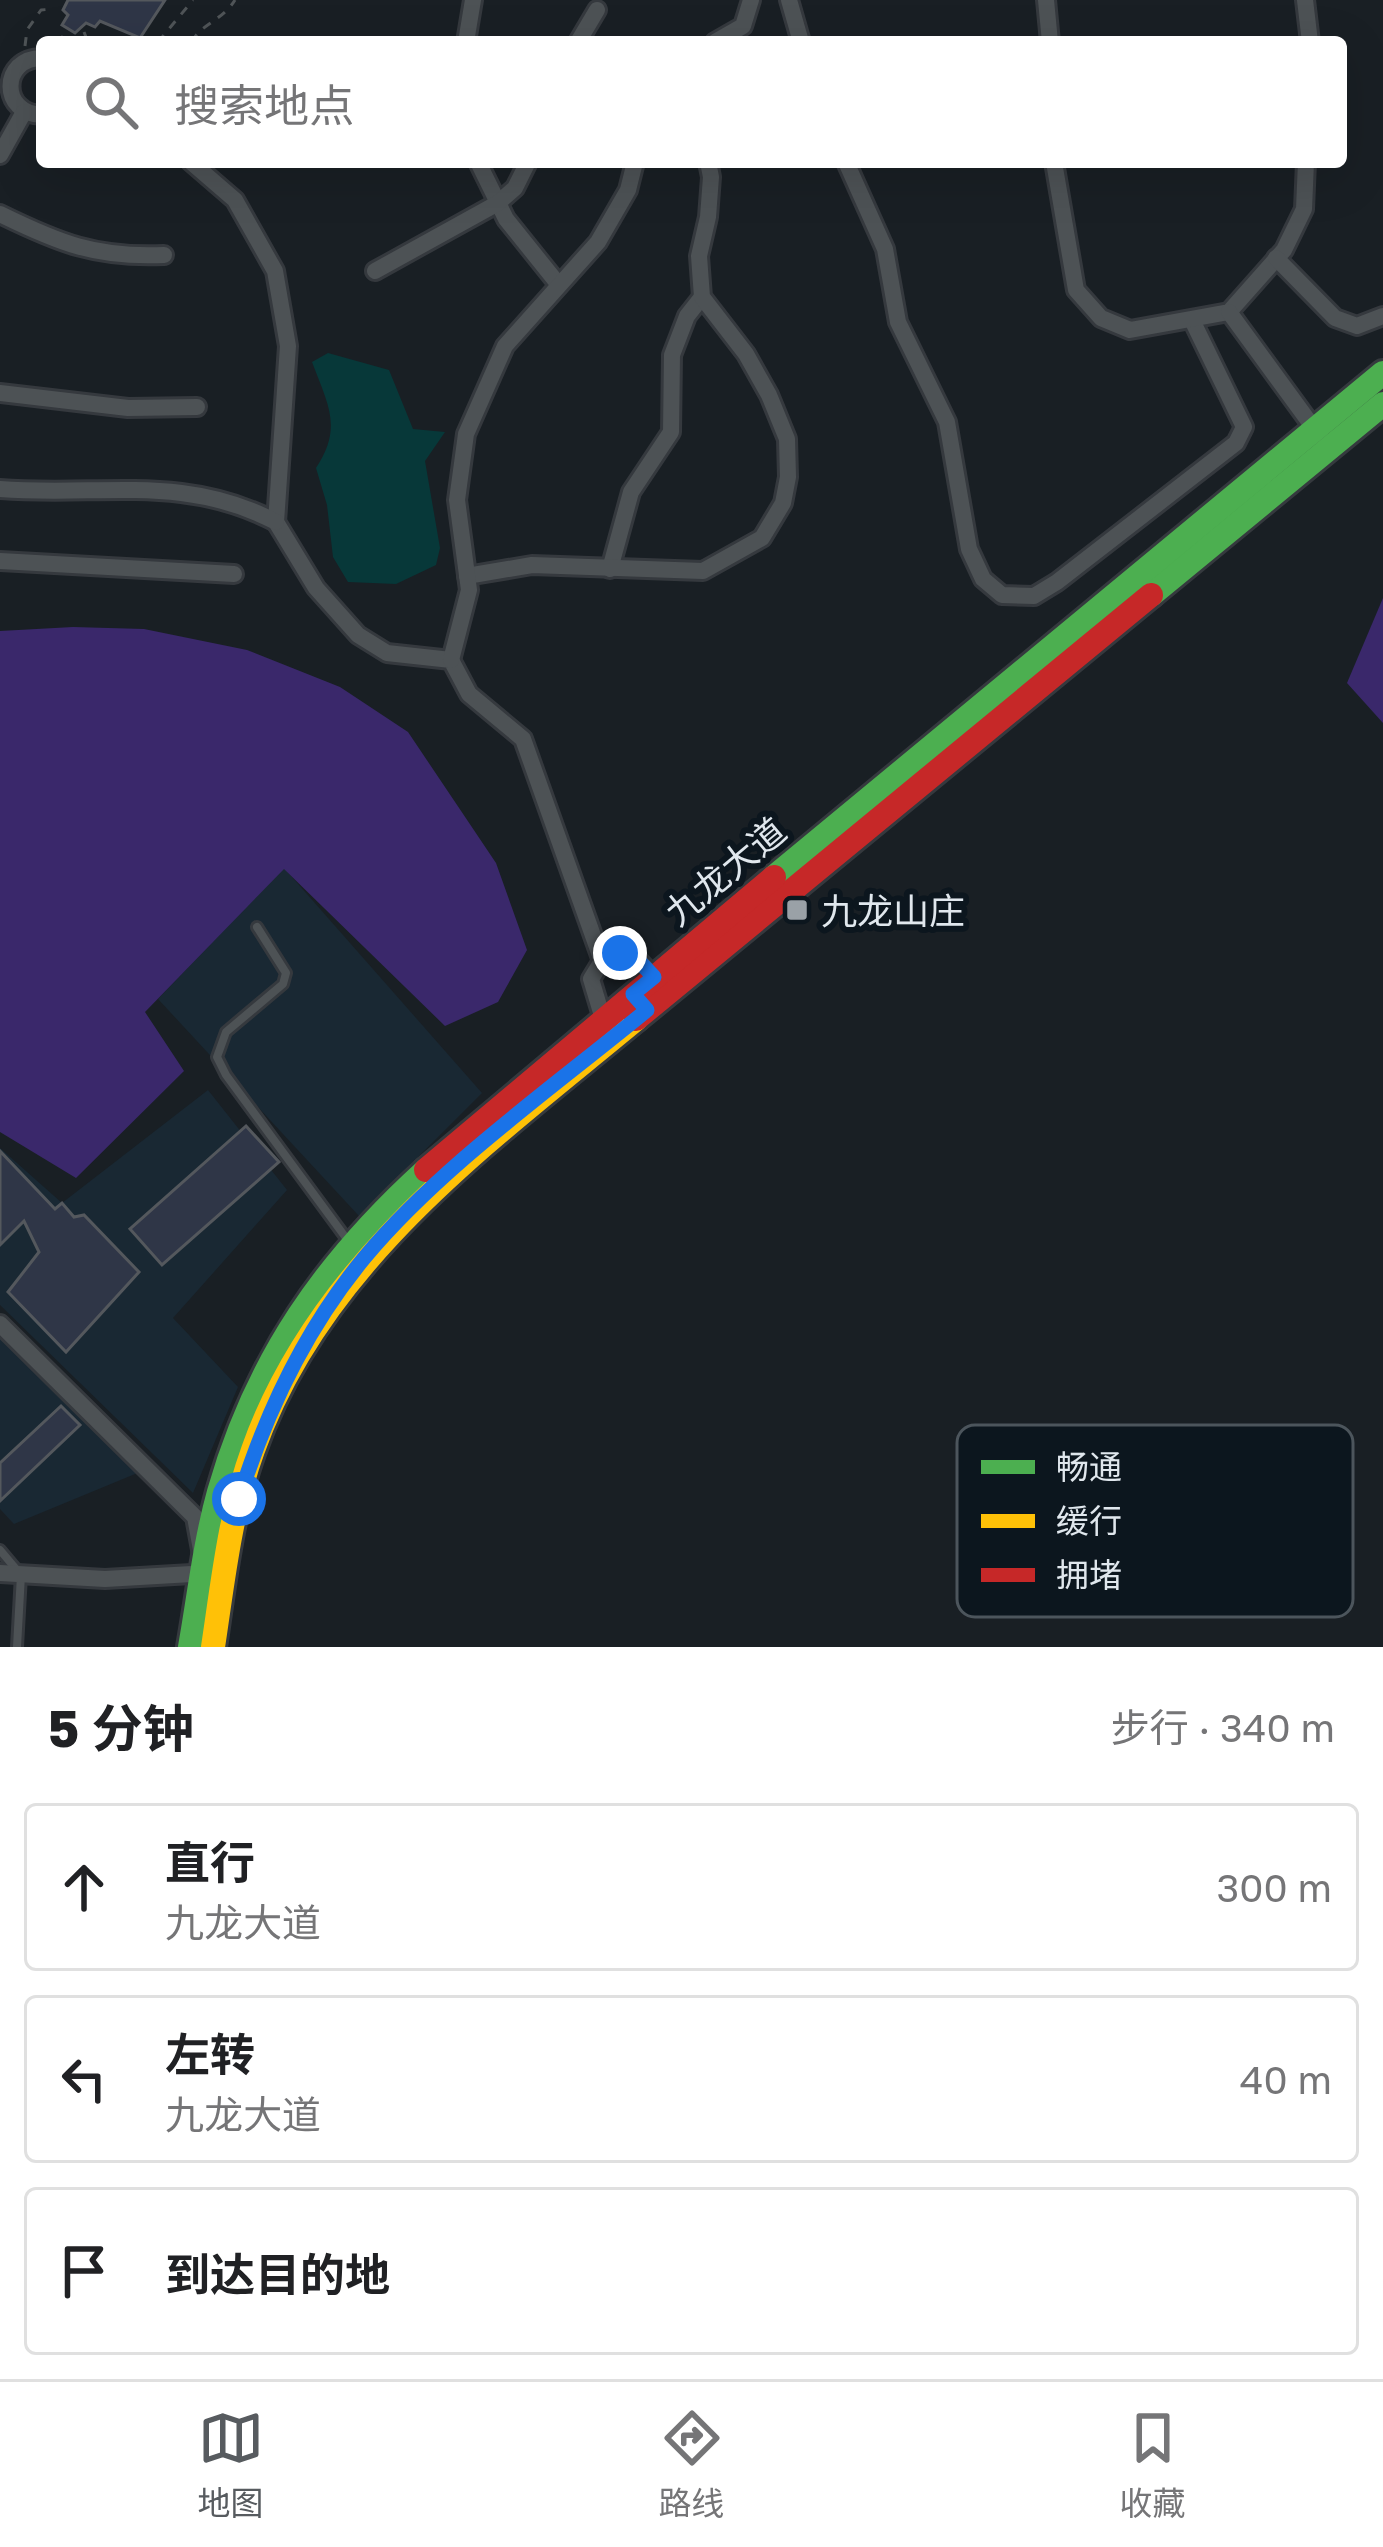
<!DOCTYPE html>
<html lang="zh">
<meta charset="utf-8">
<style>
body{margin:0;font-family:"Golos Text","Noto Sans SC",sans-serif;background:#f6f6f6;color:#202124}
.stop{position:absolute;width:36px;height:36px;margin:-27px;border:9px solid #1a73e8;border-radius:50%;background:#fff}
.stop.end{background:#1a73e8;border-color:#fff;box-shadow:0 3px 12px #0008}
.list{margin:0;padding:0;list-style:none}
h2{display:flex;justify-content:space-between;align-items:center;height:156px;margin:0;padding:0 48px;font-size:51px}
h2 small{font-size:39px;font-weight:400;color:#757577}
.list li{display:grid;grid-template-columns:78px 1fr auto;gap:36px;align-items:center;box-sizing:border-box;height:168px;margin:0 24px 24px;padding:0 24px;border:3px solid #e0e0e0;border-radius:12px}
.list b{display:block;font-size:45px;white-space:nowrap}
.list p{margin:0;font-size:39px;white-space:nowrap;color:#757577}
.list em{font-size:39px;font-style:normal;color:#757577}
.icon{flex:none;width:66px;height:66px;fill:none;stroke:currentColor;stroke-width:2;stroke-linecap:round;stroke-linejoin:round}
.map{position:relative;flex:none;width:1383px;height:1647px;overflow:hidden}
.search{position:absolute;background:#fff;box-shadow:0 12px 48px #0002;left:36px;right:36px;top:36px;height:132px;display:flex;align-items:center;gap:30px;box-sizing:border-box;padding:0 42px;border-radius:12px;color:#757577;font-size:45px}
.sheet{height:732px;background:#fff}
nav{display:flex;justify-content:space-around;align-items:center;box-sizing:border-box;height:168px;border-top:3px solid #e0e0e0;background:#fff;font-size:33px;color:#757577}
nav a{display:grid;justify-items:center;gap:6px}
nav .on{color:#575b5f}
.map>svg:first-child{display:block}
.built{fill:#192833}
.green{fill:#3a286b}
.water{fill:#073839}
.building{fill:#2f3647;stroke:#54585d;stroke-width:3}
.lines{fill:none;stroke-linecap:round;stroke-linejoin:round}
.lane-casing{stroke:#35393e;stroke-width:14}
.street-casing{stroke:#35393e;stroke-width:22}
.fast-casing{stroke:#35393e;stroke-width:30}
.slow-casing{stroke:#35393e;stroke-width:30}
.jam-casing{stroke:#35393e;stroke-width:30}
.path{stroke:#4f5457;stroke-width:3;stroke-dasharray:9 9;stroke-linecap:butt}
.lane{stroke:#4d5255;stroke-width:8}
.street{stroke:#4d5255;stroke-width:16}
.fast{stroke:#4caf50;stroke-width:24}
.slow{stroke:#ffc107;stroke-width:24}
.jam{stroke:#c62828;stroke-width:24}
.route{stroke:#1a73e8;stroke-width:15}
.poi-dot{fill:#9aa1a7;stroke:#0c161e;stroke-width:4.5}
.labels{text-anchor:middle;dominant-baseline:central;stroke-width:12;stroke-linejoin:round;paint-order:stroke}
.street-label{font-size:36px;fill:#e0e7ed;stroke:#0c161e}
.poi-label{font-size:36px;fill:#e0e7ed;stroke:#0c161e;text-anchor:start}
.key{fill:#0c161e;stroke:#4c555c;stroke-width:3}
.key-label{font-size:33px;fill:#e0e7ed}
</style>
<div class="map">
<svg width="1383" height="1647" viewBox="0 0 1383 1647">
<rect width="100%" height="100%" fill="#191f24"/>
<g class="built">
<path d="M284,868L482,1093L359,1216L158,999Z"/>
<path d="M208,1090L287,1190L173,1318L238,1387L193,1493L0,1305V1148L62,1203Z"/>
<path d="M0,1323L152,1467L14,1524L0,1509Z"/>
</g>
<g class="green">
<path d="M1383,598V723L1347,683Z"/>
<path d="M73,627L144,629L247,650L340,687L408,732L496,863L527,950L498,1002L445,1026L284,869L145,1012L184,1071L76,1178L0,1132V631Z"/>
</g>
<path class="water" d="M328,353L389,370L413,429L445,432L425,461L440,548L436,565L396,584L348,582L333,557L327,505L316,468C343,427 328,405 312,362Z"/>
<g class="building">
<path d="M68,0H165L140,38L100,21L95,27L86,23L75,33L62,25L68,15L63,10Z"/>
<path d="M246,1126L279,1162L162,1265L130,1229Z"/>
<path d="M0,1151L55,1209L62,1203L74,1217L84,1215L139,1272L66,1352L8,1292L39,1252L24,1221L0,1245Z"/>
<path d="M61,1406L80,1425L0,1501V1463Z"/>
</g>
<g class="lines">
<g class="lane-casing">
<g id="lane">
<path d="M257,927L286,973L283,984L226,1032L217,1057L226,1075L349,1242"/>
<path d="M0,1550L21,1575L17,1647"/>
</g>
</g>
<g class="street-casing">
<g id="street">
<path d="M789,0L801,42"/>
<path d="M1046,0L1050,42"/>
<path d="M1305,0L1310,42"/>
<path d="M466,42L473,0"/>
<path d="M578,42L597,10"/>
<path d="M715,42L743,26L751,0"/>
<path d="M42,58C0,58 0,114 42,115"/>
<path d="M0,155L24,112"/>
<path d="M191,162L235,200L275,271L288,346L276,522L316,588L358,635L387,653L451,660L469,694L523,739L602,961"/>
<path d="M478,162L506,219L559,285"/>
<path d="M846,162L885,249L898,322L947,422L969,549L983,579L1002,595L1034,596L1057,582L1236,443L1244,427L1192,320"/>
<path d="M1054,162L1076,290L1101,318L1130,330L1229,312L1284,250L1304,209L1306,162"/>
<path d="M0,214C59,243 96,258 164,255"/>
<path d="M1276,258L1335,318L1357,326L1383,316"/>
<path d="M375,271L498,203L515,188L528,162"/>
<path d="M1229,312L1321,438"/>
<path d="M0,393L128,408L197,407"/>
<path d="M0,489C99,497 183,473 276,522"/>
<path d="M0,561L234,574"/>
<path d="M610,569L631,492L671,432L672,355L687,316L702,297"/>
<path d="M467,576L532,565L703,571L762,538L783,503L788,477L787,439L769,395L746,354L702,297L699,256L708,217L711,177L708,162"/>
<path d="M451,660L469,590L457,500L466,434L505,346L598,242L628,190L635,162"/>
<path d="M603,1019L591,979L602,961L620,954L639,961L654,977"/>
<path d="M0,1324L195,1517L202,1555"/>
<path d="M0,1573L105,1579L209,1573"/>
</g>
</g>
<g class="fast-casing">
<g id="fast">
<path d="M1151,595L1383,404"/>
<path d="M774,877L1383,373"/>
<path d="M190,1647C199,1596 205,1542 219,1492C257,1359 325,1262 426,1170"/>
</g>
</g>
<g class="slow-casing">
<path id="slow" d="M213,1647C223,1581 230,1513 253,1450C320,1261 488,1142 636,1019"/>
</g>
<g class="jam-casing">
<g id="jam">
<path d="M636,1019L1151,595"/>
<path d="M426,1170L774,877"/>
</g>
</g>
<g class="path">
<path d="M84,32L88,42"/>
<path d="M59,42L63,36"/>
<path d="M158,42L193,0"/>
<path d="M192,42C199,25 222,21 235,0"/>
<path d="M25,46L27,30L41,10L53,9"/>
</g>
<use href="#lane" class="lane"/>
<use href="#street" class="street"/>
<use href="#fast" class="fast"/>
<use href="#slow" class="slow"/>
<use href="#jam" class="jam"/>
</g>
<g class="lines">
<path class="route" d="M239,1499C266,1412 306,1328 365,1257C441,1166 555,1086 647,1010L633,994L654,977L639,961L620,953"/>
</g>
<rect class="poi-dot" x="785" y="898" width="24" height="24" rx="6"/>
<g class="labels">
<g class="street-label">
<text transform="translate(725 871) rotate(-40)">九龙大道</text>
</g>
<g class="poi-label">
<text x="821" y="910">九龙山庄</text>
</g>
</g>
<rect x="957" y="1425" width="396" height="192" rx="18" class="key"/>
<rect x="981" y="1460" width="54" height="14" fill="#4caf50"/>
<rect x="981" y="1514" width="54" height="14" fill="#ffc107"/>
<rect x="981" y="1568" width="54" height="14" fill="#c62828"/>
<g class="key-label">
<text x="1056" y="1479">畅通</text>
<text x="1056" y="1533">缓行</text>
<text x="1056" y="1587">拥堵</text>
</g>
</svg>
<div class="stop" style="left:239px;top:1499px"></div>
<div class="stop end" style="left:620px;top:953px"></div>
<div class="search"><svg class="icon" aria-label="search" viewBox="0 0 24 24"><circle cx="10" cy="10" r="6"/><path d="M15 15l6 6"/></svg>搜索地点</div>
</div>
<section class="sheet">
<h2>5 分钟<small>步行 · 340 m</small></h2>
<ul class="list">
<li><svg class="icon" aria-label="ahead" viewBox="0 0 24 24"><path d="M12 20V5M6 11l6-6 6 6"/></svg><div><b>直行</b><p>九龙大道</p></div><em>300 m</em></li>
<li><svg class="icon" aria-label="left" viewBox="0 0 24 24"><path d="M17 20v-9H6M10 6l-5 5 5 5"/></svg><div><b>左转</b><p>九龙大道</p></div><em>40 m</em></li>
<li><svg class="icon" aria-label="arrive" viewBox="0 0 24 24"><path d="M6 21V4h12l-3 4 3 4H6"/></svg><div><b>到达目的地</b></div></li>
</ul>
</section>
<nav>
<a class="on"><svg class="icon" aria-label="map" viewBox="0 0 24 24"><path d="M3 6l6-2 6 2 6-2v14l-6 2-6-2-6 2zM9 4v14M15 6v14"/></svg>地图</a>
<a><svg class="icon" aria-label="directions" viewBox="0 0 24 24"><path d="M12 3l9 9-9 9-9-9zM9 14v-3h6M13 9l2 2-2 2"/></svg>路线</a>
<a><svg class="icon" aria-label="saved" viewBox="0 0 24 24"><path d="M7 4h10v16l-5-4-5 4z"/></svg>收藏</a>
</nav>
